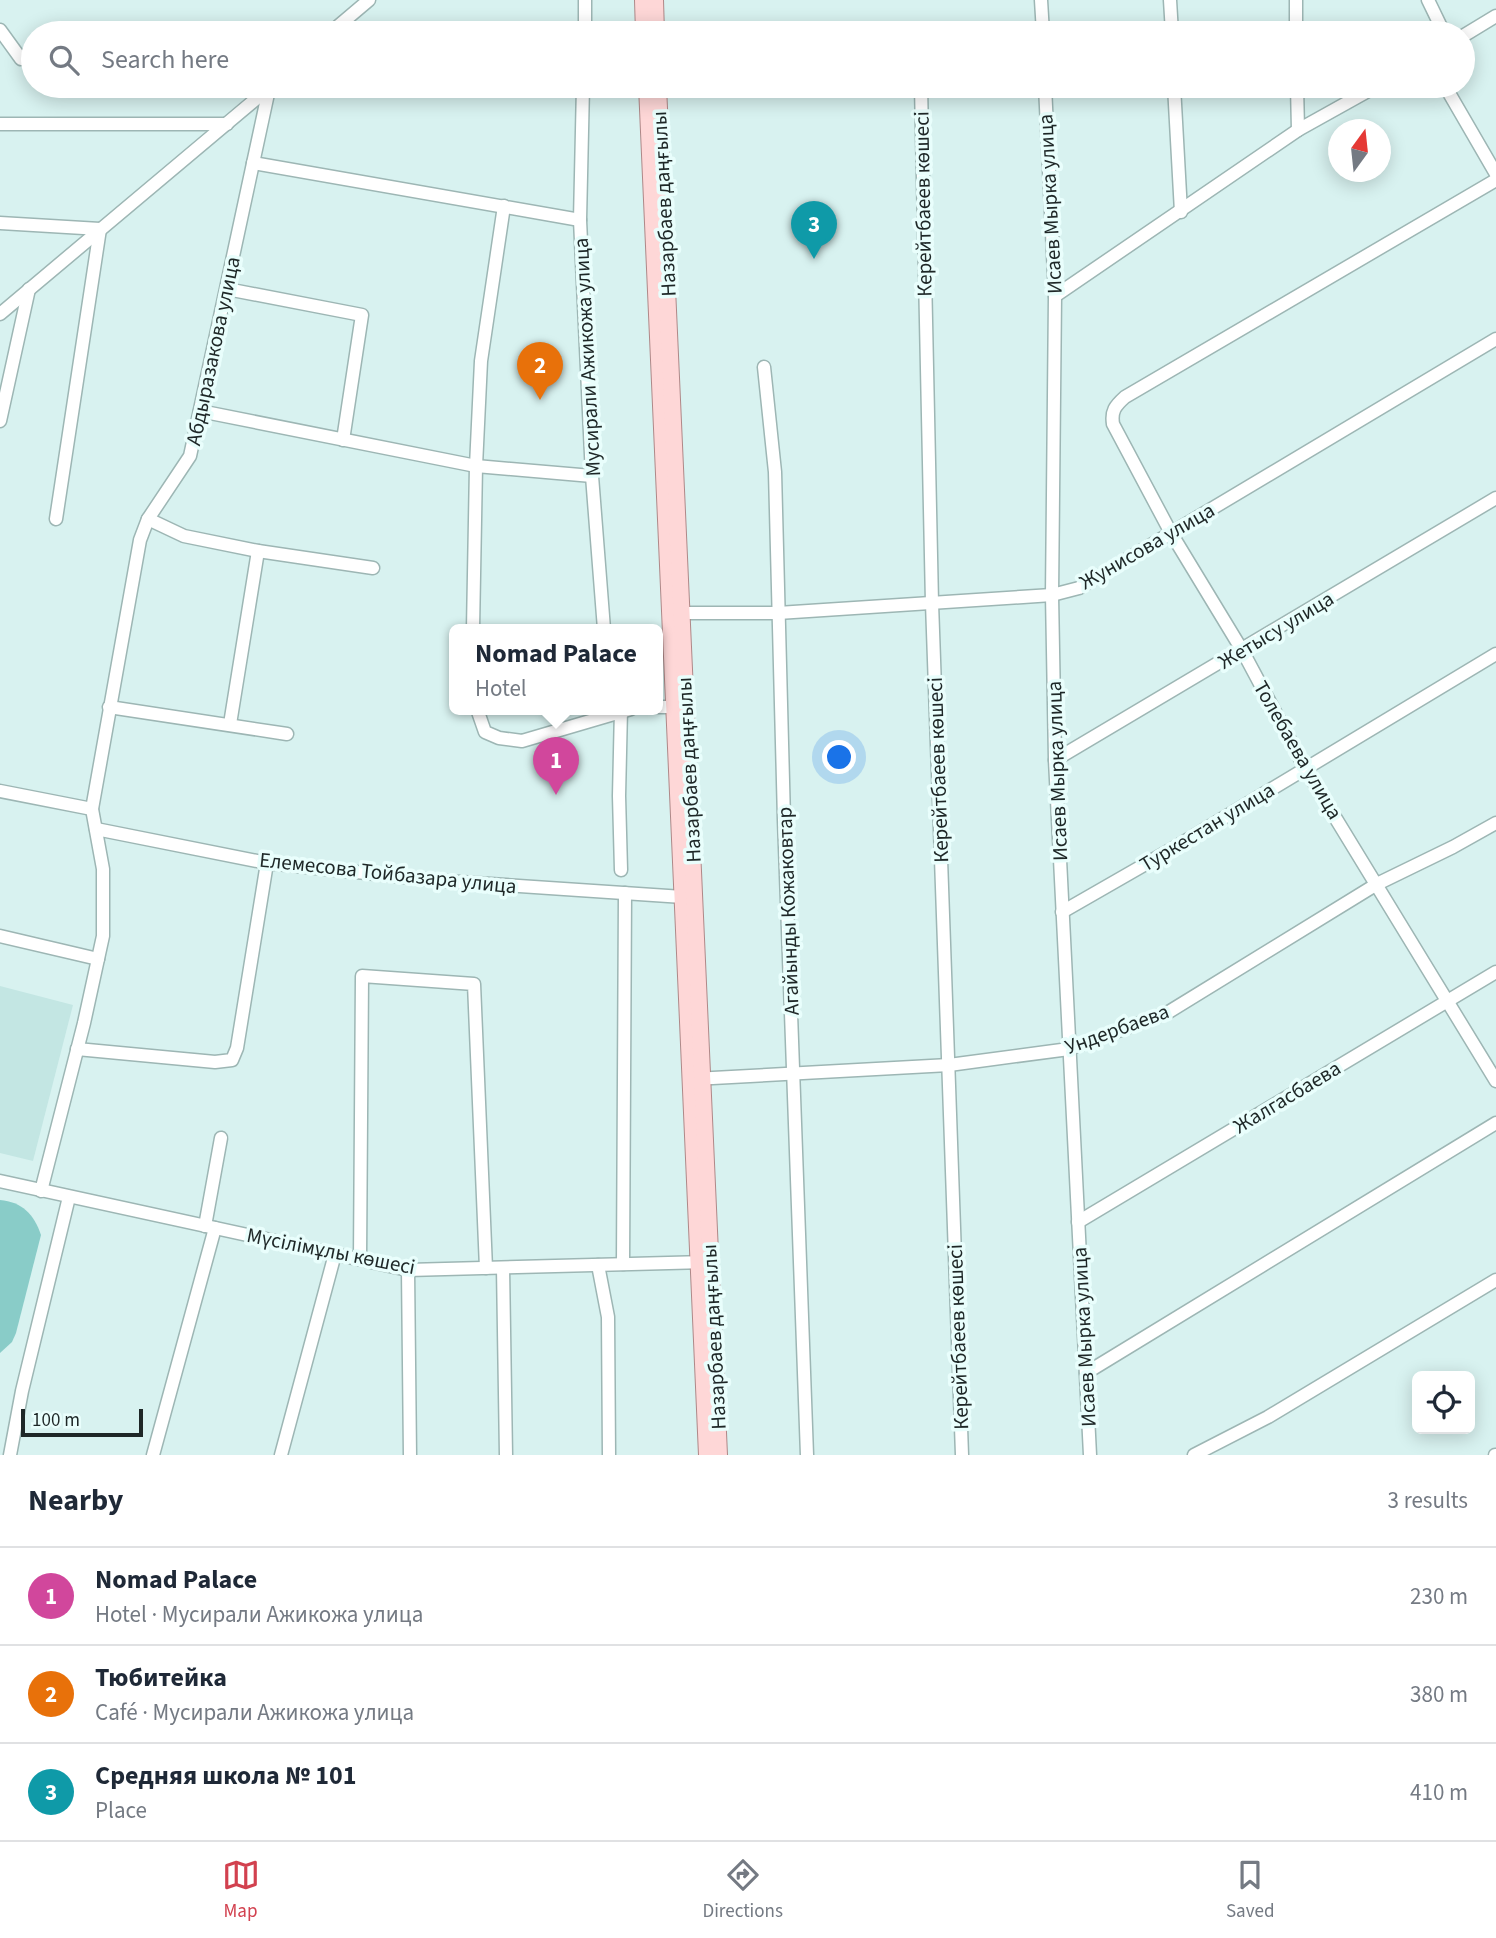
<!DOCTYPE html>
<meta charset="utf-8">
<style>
body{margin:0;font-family:"Source Sans 3",sans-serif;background:#f2f2f3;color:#1f2937}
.controls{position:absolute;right:21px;bottom:21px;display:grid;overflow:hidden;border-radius:10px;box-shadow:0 4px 18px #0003}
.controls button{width:63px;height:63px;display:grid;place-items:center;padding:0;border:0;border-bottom:2px solid #e0e1e3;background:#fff;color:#1f2937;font:35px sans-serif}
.compass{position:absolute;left:1328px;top:119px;width:63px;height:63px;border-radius:50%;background:#fff;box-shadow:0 4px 18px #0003;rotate:15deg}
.scale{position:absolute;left:21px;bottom:18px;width:122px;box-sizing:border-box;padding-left:7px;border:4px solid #1e2727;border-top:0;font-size:19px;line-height:24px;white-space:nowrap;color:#1e2727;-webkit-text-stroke:5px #e9fefc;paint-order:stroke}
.you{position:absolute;left:840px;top:758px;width:24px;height:24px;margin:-18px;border:5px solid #fff;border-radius:50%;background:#1a73e8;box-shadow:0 0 0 10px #1a73e833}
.badge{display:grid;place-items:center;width:46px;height:46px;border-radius:50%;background:#d2414f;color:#fff;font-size:23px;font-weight:700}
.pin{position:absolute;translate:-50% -58px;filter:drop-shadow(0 2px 4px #0008)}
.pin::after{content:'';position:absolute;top:37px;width:24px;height:21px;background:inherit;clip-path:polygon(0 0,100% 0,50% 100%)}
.popup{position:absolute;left:449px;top:624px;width:214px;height:91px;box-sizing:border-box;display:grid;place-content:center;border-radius:10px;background:#fff;filter:drop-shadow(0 2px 5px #0005);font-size:23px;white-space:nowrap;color:#747a83}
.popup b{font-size:26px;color:#1f2937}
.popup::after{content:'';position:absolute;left:50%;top:100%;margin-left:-14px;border:14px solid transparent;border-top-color:#fff}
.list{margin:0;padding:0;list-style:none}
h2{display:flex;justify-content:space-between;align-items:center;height:91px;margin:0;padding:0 28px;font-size:30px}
h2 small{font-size:23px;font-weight:400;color:#747a83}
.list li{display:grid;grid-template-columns:46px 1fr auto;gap:21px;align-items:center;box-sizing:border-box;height:98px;padding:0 28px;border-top:2px solid #e0e1e3}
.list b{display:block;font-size:26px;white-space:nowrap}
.list p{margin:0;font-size:23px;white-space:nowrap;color:#747a83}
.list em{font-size:23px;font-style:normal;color:#747a83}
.icon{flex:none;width:38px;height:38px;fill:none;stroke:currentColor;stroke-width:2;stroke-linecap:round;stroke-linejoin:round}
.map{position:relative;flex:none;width:1496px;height:1455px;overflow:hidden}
.search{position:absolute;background:#fff;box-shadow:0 4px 18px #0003;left:21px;right:21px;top:21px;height:77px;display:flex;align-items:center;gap:18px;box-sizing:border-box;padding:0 24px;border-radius:38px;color:#747a83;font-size:26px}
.sheet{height:385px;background:#fff}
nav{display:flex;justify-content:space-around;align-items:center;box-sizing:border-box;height:98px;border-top:2px solid #e0e1e3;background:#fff;font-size:19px;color:#747a83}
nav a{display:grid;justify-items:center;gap:4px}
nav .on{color:#d2414f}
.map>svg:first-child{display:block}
.built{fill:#c3e6e3}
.green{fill:#89ccc8}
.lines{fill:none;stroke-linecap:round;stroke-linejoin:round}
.minor-casing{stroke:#9db6b4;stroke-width:15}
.major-casing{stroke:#af8888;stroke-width:18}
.minor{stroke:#fff;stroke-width:12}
.major{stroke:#fed7d7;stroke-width:16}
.labels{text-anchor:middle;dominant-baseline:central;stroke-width:7;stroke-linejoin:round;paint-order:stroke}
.street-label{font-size:21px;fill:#1e2727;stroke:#e9fefc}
</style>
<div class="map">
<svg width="1496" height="1455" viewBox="0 0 1496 1455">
<rect width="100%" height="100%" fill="#d8f2f0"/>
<path class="built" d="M0,986L73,1005L33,1161L0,1153Z"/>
<path class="green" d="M0,1200C22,1202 34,1214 41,1235L16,1333L12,1342L0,1353Z"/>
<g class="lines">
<g class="minor-casing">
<g id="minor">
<path d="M1041,0L1043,33"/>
<path d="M1170,0L1172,33"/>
<path d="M1296,0V33"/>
<path d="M1428,0L1444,33"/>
<path d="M0,30L21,59L33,58"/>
<path d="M330,33L369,0"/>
<path d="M585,33V0"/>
<path d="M1463,36L1496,16"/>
<path d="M583,86L580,220L592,476L604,629"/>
<path d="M921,86L932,603L962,1455"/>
<path d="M1045,86L1055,296L1052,595L1055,760L1090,1455"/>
<path d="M1174,86L1181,212"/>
<path d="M1297,86L1298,130"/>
<path d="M1445,86L1496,174"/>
<path d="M0,124H227"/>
<path d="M253,163L580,220"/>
<path d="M1496,180L1125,397C1115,406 1111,411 1113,424L1171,533L1242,650L1305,768L1496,1081"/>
<path d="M0,223L100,229L56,519"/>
<path d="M227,289L362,315L343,440"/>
<path d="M1055,296L1298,130L1377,86"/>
<path d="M0,314L269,88"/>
<path d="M764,367L775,472L784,820L807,1455"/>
<path d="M200,411L476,466L592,476"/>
<path d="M0,421L29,289"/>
<path d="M148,519L184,536L258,551L373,568"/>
<path d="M674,613H778L1052,595L1079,588L1496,339"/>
<path d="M473,629L476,466L481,361L504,206"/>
<path d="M109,707L287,734"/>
<path d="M658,707H674"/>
<path d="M477,709L485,732L499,738L522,741L631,709"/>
<path d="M230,724L258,551"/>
<path d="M1055,760L1496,498"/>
<path d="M0,791L92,809"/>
<path d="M96,829L267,863L445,881L683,897"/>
<path d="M621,870L619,796L621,709"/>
<path d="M1062,912L1177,846L1496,654"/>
<path d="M0,936L98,959"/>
<path d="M77,1049L215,1062L232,1060L237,1048L267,863"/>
<path d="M694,1079L949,1065L1069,1049L1167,1013L1377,884L1453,847L1496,823"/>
<path d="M0,1181L408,1270L706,1262"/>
<path d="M41,1191L84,1023L103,936V869L92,809L140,540L148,519L190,456L269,89"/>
<path d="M1078,1222L1496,972"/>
<path d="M205,1226L221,1138"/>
<path d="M360,1259L362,976L474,984L486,1268"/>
<path d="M623,1264L625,893"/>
<path d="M598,1265L608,1317L609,1455"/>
<path d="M503,1268L506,1455"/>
<path d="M408,1270L410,1455"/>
<path d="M1086,1373L1496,1123"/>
<path d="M10,1455L22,1391L69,1197"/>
<path d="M153,1455L215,1228"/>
<path d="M281,1455L335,1254"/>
<path d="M1194,1455L1268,1417L1496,1280"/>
<path d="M1495,1455H1496"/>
</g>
</g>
<g class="major-casing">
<g id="major">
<path d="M643,0L644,33"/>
<path d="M655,0L656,33"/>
<path d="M647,86L707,1455"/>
<path d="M658,86L719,1455"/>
</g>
</g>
<use href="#minor" class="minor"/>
<use href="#major" class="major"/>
</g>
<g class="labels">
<g class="street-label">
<text transform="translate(664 204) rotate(-93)">Назарбаев даңғылы</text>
<text transform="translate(923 204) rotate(-91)">Керейтбаеев көшесі</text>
<text transform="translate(1050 204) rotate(-93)">Исаев Мырка улица</text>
<text transform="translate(213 351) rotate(-78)">Абдыразакова улица</text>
<text transform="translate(587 357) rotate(-93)">Мусирали Ажикожа улица</text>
<text transform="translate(1147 546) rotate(-30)">Жунисова улица</text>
<text transform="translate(1276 630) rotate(-31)">Жетысу улица</text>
<text transform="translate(1298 750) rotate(60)">Толебаева улица</text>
<text transform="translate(689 770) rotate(-93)">Назарбаев даңғылы</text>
<text transform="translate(938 770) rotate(-92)">Керейтбаеев көшесі</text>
<text transform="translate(1057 771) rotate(-92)">Исаев Мырка улица</text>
<text transform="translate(1207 827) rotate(-31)">Туркестан улица</text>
<text transform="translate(388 873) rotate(6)">Елемесова Тойбазара улица</text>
<text transform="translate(788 911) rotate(-92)">Агайынды Кожаковтар</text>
<text transform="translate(1117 1029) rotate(-20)">Ундербаева</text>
<text transform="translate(1287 1097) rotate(-31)">Жалгасбаева</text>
<text transform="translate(331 1251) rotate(11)">Мүсілімұлы көшесі</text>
<text transform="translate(714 1337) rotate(-93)">Назарбаев даңғылы</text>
<text transform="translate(958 1337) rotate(-92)">Керейтбаеев көшесі</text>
<text transform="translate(1084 1337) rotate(-93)">Исаев Мырка улица</text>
</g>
</g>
</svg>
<div class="controls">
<button><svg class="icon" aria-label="locate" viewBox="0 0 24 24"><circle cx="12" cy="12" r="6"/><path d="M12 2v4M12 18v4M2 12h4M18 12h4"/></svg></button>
</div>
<svg class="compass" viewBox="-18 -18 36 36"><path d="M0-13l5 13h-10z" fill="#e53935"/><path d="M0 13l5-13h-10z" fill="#747a83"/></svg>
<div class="scale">100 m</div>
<div class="you"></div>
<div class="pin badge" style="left:556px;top:795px;background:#d1479c">1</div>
<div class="popup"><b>Nomad Palace</b>Hotel</div>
<div class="pin badge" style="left:540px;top:400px;background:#e8710a">2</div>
<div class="pin badge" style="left:814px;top:259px;background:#0f9aa8">3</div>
<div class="search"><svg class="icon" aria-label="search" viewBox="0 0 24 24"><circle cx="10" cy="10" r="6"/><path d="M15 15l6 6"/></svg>Search here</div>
</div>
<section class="sheet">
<h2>Nearby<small>3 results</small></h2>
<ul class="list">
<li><span class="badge" style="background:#d1479c">1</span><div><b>Nomad Palace</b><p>Hotel · Мусирали Ажикожа улица</p></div><em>230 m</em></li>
<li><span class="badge" style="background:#e8710a">2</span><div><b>Тюбитейка</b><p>Café · Мусирали Ажикожа улица</p></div><em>380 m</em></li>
<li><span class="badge" style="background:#0f9aa8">3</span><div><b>Средняя школа № 101</b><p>Place</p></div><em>410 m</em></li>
</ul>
</section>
<nav>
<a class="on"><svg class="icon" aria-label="map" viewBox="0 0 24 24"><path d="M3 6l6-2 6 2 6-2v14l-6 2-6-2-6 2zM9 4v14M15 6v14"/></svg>Map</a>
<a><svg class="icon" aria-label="directions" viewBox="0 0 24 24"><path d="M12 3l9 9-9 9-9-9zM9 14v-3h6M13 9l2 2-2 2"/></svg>Directions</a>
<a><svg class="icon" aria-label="saved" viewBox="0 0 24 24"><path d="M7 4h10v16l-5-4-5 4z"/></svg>Saved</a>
</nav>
